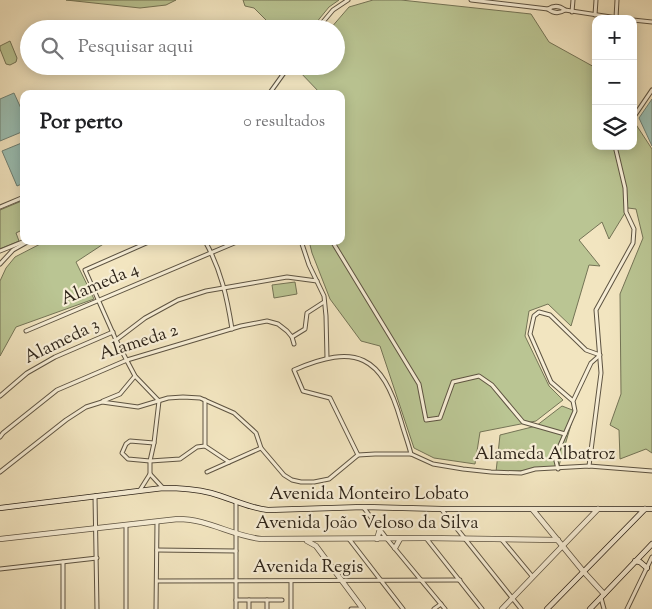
<!DOCTYPE html>
<html lang="pt">
<meta charset="utf-8">
<style>
body{margin:0;font-family:"Sorts Mill Goudy",serif;background:#f6f6f6;color:#202124}
.controls{position:absolute;right:15px;top:15px;display:grid;overflow:hidden;border-radius:10px;box-shadow:0 2px 12px #0003}
.controls button{width:45px;height:45px;display:grid;place-items:center;padding:0;border:0;border-bottom:1px solid #e0e0e0;background:#fff;color:#202124;font:25px sans-serif}
.list{margin:0;padding:0;list-style:none}
h2{display:flex;justify-content:space-between;align-items:center;height:65px;margin:0;padding:0 20px;font-size:21px}
h2 small{font-size:16px;font-weight:400;color:#757577}
.icon{flex:none;width:28px;height:28px;fill:none;stroke:currentColor;stroke-width:2;stroke-linecap:round;stroke-linejoin:round}
.map{position:relative;flex:none;width:652px;height:609px;overflow:hidden}
.search{position:absolute;background:#fff;box-shadow:0 2px 12px #0003;left:20px;top:20px;width:325px;height:55px;display:flex;align-items:center;gap:12px;box-sizing:border-box;padding:0 18px;border-radius:28px;color:#757577;font-size:19px}
.panel{position:absolute;background:#fff;box-shadow:0 2px 12px #0003;left:20px;top:90px;width:325px;height:155px;border-radius:10px}
.map>svg:first-child{display:block}
.green{fill:#bac593;stroke:#747456}
.water{fill:#9bbfb3;stroke:#6f8175}
.lines{fill:none;stroke-linecap:round;stroke-linejoin:round}
.minor-casing{stroke:#5e5442;stroke-width:5}
.tertiary-casing{stroke:#5e5442;stroke-width:6}
.secondary-casing{stroke:#2d2318;stroke-width:6}
.minor{stroke:#f7eed6;stroke-width:3}
.tertiary{stroke:#f7eed6;stroke-width:4.5}
.secondary{stroke:#f7eed6;stroke-width:4.5}
.labels{text-anchor:middle;dominant-baseline:central;stroke-width:4.5;stroke-linejoin:round;paint-order:stroke}
.street-label{font-size:18px;fill:#2d2318;stroke:#f7eed6}
</style>
<div class="map">
<svg width="652" height="609" viewBox="0 0 652 609">
<rect width="100%" height="100%" fill="#f2e5c0"/>
<filter id="stains"><feTurbulence type="fractalNoise" baseFrequency=".004" numOctaves="4"/><feColorMatrix values="0 0 0 0 .2 0 0 0 0 .09 0 0 0 0 .02 0 0 0 .5 -.17"/></filter>
<radialGradient id="worn" r=".72"><stop offset=".6" stop-color="#630" stop-opacity="0"/><stop offset="1" stop-color="#630" stop-opacity=".3"/></radialGradient>
<g class="green">
<path d="M66,0H176L166,5L140,8Z"/>
<path d="M243,0H339L329,7L311,29H275L254,8L245,6Z"/>
<path d="M373,0H401L531,14L549,42L596,68V146H633V120L652,149V453L646,449L620,459L619,430L610,425L621,394L620,294L643,238L636,209L628,208L609,239L602,222L579,240L600,266L589,265L571,326L548,304L529,311L525,336L549,386L563,400L536,421L480,432L475,464L434,458L414,448L380,346L361,341L330,299L312,253L309,241H341V94H321L298,70L300,66H336V29H330L349,7Z"/>
<path d="M10,41L17,58L16,62L10,65L6,64L0,49V46Z"/>
<path d="M24,200V229L16,233L19,241L0,249V210Z"/>
<path d="M46,241H108L76,262L94,299L16,327L0,356V281L6,268L15,257Z"/>
<path d="M295,282L297,294L274,298L272,285Z"/>
<path d="M562,406L575,411L558,469L496,472L500,435L536,426Z"/>
</g>
<g class="water">
<path d="M14,93L24,115V131L0,141V99Z"/>
<path d="M652,99V146L639,118Z"/>
<path d="M24,142V183L17,186L2,151Z"/>
</g>
<g class="lines">
<g class="minor-casing">
<g id="minor">
<path d="M471,0L548,9C553,13 559,14 565,10"/>
<path d="M548,9C554,5 560,6 565,10L624,19"/>
<path d="M572,12L573,0"/>
<path d="M595,15L596,0"/>
<path d="M616,18L617,0"/>
<path d="M633,20L652,22"/>
<path d="M317,29L333,10L348,0"/>
<path d="M269,94L289,66"/>
<path d="M633,118L652,90"/>
<path d="M0,207L24,197"/>
<path d="M205,241C221,270 227,297 232,329"/>
<path d="M301,241L309,265L324,296L326,316L327,358"/>
<path d="M332,241L419,384L426,420L440,418L453,382L479,376L492,385L523,422L565,434"/>
<path d="M0,251L25,241"/>
<path d="M0,264L13,250L29,241"/>
<path d="M26,331L239,241"/>
<path d="M292,337L305,329L307,313L324,302"/>
<path d="M116,340L145,318L178,300L206,291L287,277L317,281"/>
<path d="M0,396L27,373L55,357L113,332"/>
<path d="M205,400V446L229,462"/>
<path d="M103,401L120,394L135,376"/>
<path d="M0,437L3,433L57,390L127,360L241,326L267,321L278,324L287,331L292,337L294,344"/>
<path d="M154,443L130,441L126,444L122,453L128,459L150,461L180,459L197,447L205,446"/>
<path d="M358,455L330,398L303,391L294,370C356,343 382,355 401,421C404,432 408,442 411,454"/>
<path d="M589,466L601,373L596,310L633,243L634,229L626,212L625,188L615,146"/>
<path d="M558,469L555,457L575,411L573,401L551,382L530,334L534,316L539,312L550,315L586,350L600,355L591,363L573,401"/>
<path d="M0,472L66,420L86,407L102,402L138,407L168,398L183,397L200,398L234,413L256,433L261,448L284,475L292,480L301,482H314L329,479L358,455L375,454H411L433,464L463,469L491,472L521,473L535,469L589,466L652,471"/>
<path d="M207,472L261,448"/>
<path d="M150,474L163,488"/>
<path d="M140,490L150,474V461L154,443L159,401L135,376L116,340L85,270L151,241"/>
<path d="M95,496L97,609"/>
<path d="M364,508L387,539L445,609"/>
<path d="M442,510L521,609"/>
<path d="M426,538L482,609"/>
<path d="M349,539L403,609"/>
<path d="M502,540L532,576"/>
<path d="M157,550L236,551"/>
<path d="M63,562V609"/>
<path d="M0,569L97,558"/>
<path d="M157,581L460,580"/>
<path d="M601,598L604,609"/>
<path d="M236,600H282"/>
<path d="M126,609V525"/>
<path d="M156,609L157,522"/>
<path d="M236,609V502"/>
<path d="M249,609V600"/>
<path d="M267,609V600"/>
<path d="M291,609V582"/>
<path d="M351,609H362"/>
<path d="M434,609L441,604"/>
<path d="M627,609L652,557"/>
</g>
</g>
<g class="tertiary-casing">
<g id="tertiary">
<path d="M533,510L583,571L604,594"/>
<path d="M0,539L178,519C208,519 232,536 261,539L426,538L558,540"/>
<path d="M377,539L380,529"/>
<path d="M307,541L316,546L363,609"/>
<path d="M395,548L400,539"/>
<path d="M502,609L598,509"/>
</g>
</g>
<g class="secondary-casing">
<g id="secondary">
<path d="M0,508L163,488C179,488 195,489 211,493C230,498 248,508 268,510L364,507L442,509H652"/>
<path d="M635,561L640,562L647,568"/>
<path d="M547,609L645,509"/>
<path d="M590,609L652,544"/>
</g>
</g>
<use href="#minor" class="minor"/>
<use href="#tertiary" class="tertiary"/>
<use href="#secondary" class="secondary"/>
</g>
<g class="labels">
<g class="street-label">
<text transform="translate(100 285) rotate(-23)">Alameda 4</text>
<text transform="translate(62 342) rotate(-26)">Alameda 3</text>
<text transform="translate(139 343) rotate(-18)">Alameda 2</text>
<text x="545" y="455">Alameda Albatroz</text>
<text x="369" y="495">Avenida Monteiro Lobato</text>
<text x="367" y="524">Avenida João Veloso da Silva</text>
<text x="308" y="568">Avenida Regis</text>
</g>
</g>
<rect width="100%" height="100%" filter="url(#stains)"/>
<rect width="100%" height="100%" fill="url(#worn)"/>
</svg>
<div class="controls">
<button>+</button>
<button>−</button>
<button><svg class="icon" aria-label="layers" viewBox="0 0 24 24"><path d="M12 4l9 5-9 5-9-5zM3 14l9 5 9-5"/></svg></button>
</div>
<div class="search"><svg class="icon" aria-label="search" viewBox="0 0 24 24"><circle cx="10" cy="10" r="6"/><path d="M15 15l6 6"/></svg>Pesquisar aqui</div>
<section class="panel">
<h2>Por perto<small>0 resultados</small></h2>
<ul class="list">
</ul>
</section>
</div>
